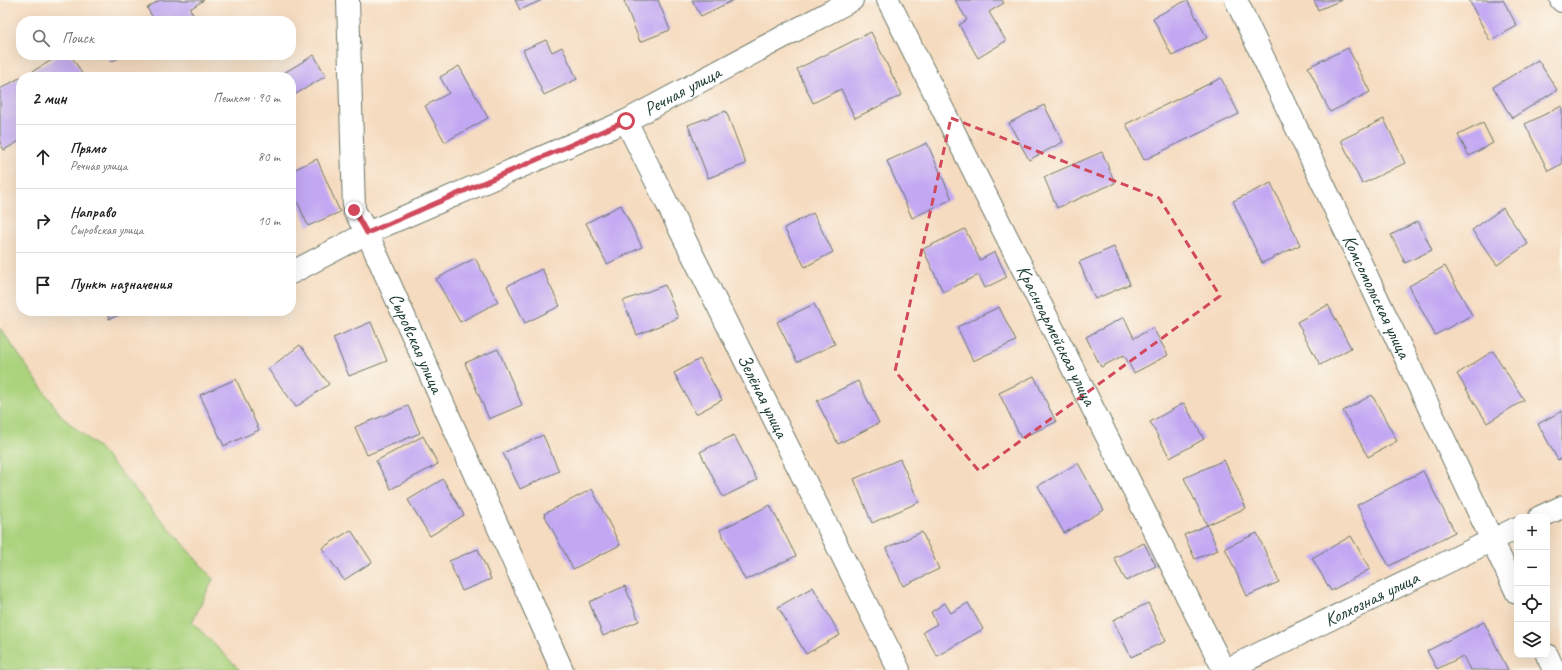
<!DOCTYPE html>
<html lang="ru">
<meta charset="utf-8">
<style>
body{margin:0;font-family:Caveat,sans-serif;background:#f6f6f6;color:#222}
.controls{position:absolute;right:12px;bottom:12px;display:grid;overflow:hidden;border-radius:8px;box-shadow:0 4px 16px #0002}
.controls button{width:36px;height:36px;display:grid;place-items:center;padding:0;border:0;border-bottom:1px solid #e0e0e0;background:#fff;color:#222;font:20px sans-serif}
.stop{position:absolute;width:12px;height:12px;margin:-9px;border:3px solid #d1495b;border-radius:50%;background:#fff}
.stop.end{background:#d1495b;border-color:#fff;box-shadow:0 1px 4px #0008}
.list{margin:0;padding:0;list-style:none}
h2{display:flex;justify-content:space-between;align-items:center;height:52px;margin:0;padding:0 16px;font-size:17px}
h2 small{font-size:13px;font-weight:400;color:#767676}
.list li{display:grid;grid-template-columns:26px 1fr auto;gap:12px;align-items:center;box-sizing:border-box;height:64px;padding:0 16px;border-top:1px solid #e0e0e0}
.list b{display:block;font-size:15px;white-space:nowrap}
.list p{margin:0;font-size:13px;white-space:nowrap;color:#767676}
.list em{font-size:13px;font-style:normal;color:#767676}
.icon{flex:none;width:22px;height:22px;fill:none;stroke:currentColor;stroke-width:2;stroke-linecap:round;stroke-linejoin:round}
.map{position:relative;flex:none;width:1562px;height:670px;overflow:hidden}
.search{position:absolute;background:#fff;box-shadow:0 4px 16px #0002;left:16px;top:16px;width:280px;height:44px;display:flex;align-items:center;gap:10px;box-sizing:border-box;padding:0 14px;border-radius:16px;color:#767676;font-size:15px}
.panel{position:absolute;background:#fff;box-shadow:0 4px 16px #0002;left:16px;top:72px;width:280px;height:244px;border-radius:16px}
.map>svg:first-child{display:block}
.green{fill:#abd37e;stroke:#658859}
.building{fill:#c2a8f3}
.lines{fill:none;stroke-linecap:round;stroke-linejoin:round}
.minor-casing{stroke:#6a7465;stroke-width:24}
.minor{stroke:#fff;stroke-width:22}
.route{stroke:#d1495b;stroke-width:5}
.marked{fill:none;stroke:#d1495b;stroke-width:3;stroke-dasharray:8 5;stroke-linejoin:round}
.labels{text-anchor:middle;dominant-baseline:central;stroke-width:3;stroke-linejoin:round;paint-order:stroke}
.street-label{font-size:19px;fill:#1f3d34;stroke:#fbf7ec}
</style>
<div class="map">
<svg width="1562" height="670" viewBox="0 0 1562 670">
<rect width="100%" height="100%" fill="#fbf7ec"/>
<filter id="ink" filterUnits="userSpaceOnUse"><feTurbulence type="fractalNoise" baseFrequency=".025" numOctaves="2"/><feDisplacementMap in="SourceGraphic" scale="8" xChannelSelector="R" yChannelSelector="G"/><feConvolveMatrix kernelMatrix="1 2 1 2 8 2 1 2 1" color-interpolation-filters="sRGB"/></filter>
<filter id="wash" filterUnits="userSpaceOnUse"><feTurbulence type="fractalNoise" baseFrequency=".012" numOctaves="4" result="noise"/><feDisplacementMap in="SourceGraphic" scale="16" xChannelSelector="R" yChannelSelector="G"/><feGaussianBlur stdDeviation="0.9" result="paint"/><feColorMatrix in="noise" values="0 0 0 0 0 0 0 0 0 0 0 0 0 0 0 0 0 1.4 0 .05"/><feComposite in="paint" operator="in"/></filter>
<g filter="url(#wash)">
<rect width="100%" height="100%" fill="#f5dbbf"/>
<path class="green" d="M0,328L62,417L99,448L213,579L192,622L240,670H0Z"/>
<g id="blocks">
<g class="building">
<path d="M160,0H204L190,9L197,21H155L147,8Z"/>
<path d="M515,0H542L520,10Z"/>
<path d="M626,0H658L670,30L640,42L624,1Z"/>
<path d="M692,0H734L701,16Z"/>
<path d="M955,0H1002L1004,3L989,12L1006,41L978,58L959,25L967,20Z"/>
<path d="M1187,0L1207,38L1172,56L1153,18Z"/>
<path d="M1314,0H1342L1318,10Z"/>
<path d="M1469,0H1503L1517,26L1490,41Z"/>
<path d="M871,32L902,95L855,118L841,89L813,103L797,69Z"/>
<path d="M546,40L552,52L562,47L577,79L544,95L523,50Z"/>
<path d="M1348,48L1370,92L1330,112L1308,67Z"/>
<path d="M61,55H71L84,77H37L33,71Z"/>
<path d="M107,55H124L111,62Z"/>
<path d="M314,55L326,76L291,97V77H277Z"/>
<path d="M1538,60L1557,90L1512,118L1493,87Z"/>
<path d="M459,66L488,118L445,142L425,106L449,93L440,77Z"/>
<path d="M21,77V140L4,150L0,143V89Z"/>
<path d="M1221,78L1239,114L1144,160L1126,124Z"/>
<path d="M1044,105L1063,142L1029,160L1009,123Z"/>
<path d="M1562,106V164L1548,171L1525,124Z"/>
<path d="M726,111L746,164L708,178L688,125Z"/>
<path d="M1384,119L1405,163L1362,184L1341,140Z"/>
<path d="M1483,123L1493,143L1469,156L1458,135Z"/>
<path d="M927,143L952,199L912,218L887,161Z"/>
<path d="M1102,152L1115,183L1057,208L1044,177Z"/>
<path d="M317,159L340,212L308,226L291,187V171Z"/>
<path d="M1271,183L1300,245L1262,263L1233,201Z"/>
<path d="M621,205L642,247L607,264L586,223Z"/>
<path d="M1503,208L1528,244L1497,265L1472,230Z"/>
<path d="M813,213L833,252L805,267L784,228Z"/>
<path d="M1418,221L1432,250L1405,263L1391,235Z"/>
<path d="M965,229L980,260L995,252L1007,277L985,288L979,275L943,292L923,249Z"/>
<path d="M1114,247L1130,284L1095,299L1079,262Z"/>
<path d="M475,258L498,302L460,322L436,279Z"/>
<path d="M1445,266L1472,315L1435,335L1409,286Z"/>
<path d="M542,269L560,306L525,323L507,286Z"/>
<path d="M665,285L678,318L637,335L623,301Z"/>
<path d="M814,304L835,344L797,362L777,322Z"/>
<path d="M1328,305L1351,348L1320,365L1297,322Z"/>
<path d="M999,307L1016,341L973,361L957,327Z"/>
<path d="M106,311H130L109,319Z"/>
<path d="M1124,317L1134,338L1153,328L1168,355L1134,373L1124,355L1101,367L1086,337Z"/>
<path d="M371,322L387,361L349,376L333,338Z"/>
<path d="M300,345L329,384L296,407L268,369Z"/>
<path d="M498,349L522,405L489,419L465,363Z"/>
<path d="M1493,351L1524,400L1487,423L1457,374Z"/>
<path d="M700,359L722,400L696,414L674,373Z"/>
<path d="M1034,376L1056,422L1021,438L999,393Z"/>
<path d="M236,379L259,430L224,446L200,395Z"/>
<path d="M858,381L879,423L838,444L817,401Z"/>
<path d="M1372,395L1397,441L1368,457L1343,411Z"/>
<path d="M1184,403L1204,439L1170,458L1150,422Z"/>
<path d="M408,406L420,433L367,455L355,427Z"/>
<path d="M1562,411V458L1558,460L1538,424Z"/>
<path d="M543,435L559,471L520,489L503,453Z"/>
<path d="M734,435L757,480L723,497L700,452Z"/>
<path d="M423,436L438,464L391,489L376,461Z"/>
<path d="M900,459L919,502L872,523L854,479Z"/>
<path d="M1224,460L1246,508L1207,525L1184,478Z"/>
<path d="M1078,463L1104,510L1064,533L1038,486Z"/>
<path d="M1423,471L1455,532L1389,566L1357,505Z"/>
<path d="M443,479L464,515L430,536L408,500Z"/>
<path d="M592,489L620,545L573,569L544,514Z"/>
<path d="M770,505L796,556L745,580L720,530Z"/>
<path d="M1207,525L1218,550L1195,559L1184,535Z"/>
<path d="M351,530L372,562L344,580L322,548Z"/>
<path d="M922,532L939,569L903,586L886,548Z"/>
<path d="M1257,533L1279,582L1247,596L1225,548Z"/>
<path d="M1351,536L1370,569L1331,591L1312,558Z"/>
<path d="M1144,543L1156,566L1126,581L1114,558Z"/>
<path d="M478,549L491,579L462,591L449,561Z"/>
<path d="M625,586L639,621L603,636L589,602Z"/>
<path d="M813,587L840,635L806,654L778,607Z"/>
<path d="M945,603L951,613L968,603L983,629L937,656L923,632L937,624L931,612Z"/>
<path d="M1148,603L1166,641L1131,657L1113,620Z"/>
<path d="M1484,622L1508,670H1470L1463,656L1437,669L1427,651Z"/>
</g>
</g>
</g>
<g filter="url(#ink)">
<use href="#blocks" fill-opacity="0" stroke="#6a7465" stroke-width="1"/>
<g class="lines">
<g class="minor-casing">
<g id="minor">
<path id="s1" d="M348,0L354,210L367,233L562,670"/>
<path id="s2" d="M888,0L1224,670"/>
<path id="s3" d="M1236,0L1517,593"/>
<path d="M1561,0L1562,1"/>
<path id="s4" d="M626,121L899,670"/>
<path id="s5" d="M291,273L367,233L626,121L852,0"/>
<path d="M1540,517L1562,507"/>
<path d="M1547,655L1554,670"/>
<path id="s6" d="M1226,670L1517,528"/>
</g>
</g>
<use href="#minor" class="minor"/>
</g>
</g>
<g class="lines" filter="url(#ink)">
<path class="route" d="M354,210L367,233L626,121"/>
</g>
<path class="marked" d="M951,118L1159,198L1220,296L979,471L895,371Z"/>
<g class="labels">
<g class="street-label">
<text stroke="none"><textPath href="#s5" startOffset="432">Речная улица</textPath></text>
<text stroke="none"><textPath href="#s3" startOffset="328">Комсомольская улица</textPath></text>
<text stroke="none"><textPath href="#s2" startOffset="375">Красноармейская улица</textPath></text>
<text stroke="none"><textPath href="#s1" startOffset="357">Сыровская улица</textPath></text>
<text stroke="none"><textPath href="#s4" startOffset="307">Зелёная улица</textPath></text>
<text stroke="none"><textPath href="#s6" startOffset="162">Колхозная улица</textPath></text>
</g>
</g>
</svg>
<div class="controls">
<button>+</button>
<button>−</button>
<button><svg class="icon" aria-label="locate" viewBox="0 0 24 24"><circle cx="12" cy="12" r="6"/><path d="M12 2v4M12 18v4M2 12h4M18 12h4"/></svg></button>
<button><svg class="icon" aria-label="layers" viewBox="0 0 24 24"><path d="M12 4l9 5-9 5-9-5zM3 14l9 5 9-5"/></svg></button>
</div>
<div class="stop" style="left:626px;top:121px"></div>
<div class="stop end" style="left:354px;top:210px"></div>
<div class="search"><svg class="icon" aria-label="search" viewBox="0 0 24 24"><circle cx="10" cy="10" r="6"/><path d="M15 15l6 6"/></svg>Поиск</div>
<section class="panel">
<h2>2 мин<small>Пешком · 90 m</small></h2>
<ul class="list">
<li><svg class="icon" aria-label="ahead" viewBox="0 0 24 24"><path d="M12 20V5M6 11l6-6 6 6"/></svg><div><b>Прямо</b><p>Речная улица</p></div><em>80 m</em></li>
<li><svg class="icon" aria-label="right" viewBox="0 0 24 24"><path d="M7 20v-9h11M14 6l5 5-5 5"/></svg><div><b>Направо</b><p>Сыровская улица</p></div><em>10 m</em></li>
<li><svg class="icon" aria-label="arrive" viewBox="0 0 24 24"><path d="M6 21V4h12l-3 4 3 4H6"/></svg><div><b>Пункт назначения</b></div></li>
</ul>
</section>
</div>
